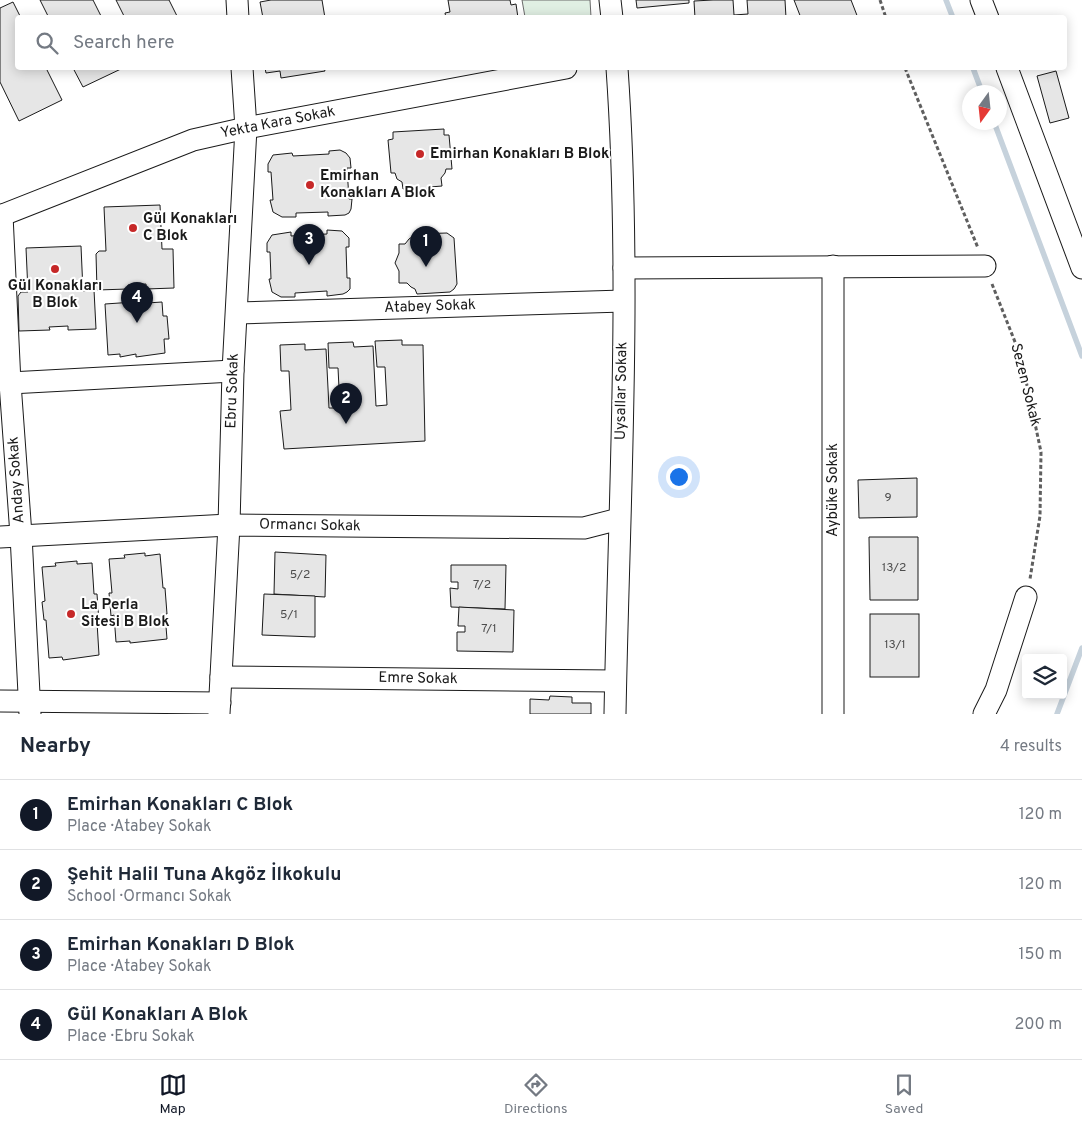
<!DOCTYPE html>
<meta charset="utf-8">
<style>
body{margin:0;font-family:Overpass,sans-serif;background:#f6f6f7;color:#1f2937}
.controls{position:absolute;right:15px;bottom:15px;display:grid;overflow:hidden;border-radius:5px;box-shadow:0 2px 12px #0003}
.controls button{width:45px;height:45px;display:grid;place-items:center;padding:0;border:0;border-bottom:1px solid #e0e1e3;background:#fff;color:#1f2937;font:25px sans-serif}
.compass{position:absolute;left:962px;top:85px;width:45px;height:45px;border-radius:50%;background:#fff;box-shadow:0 2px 12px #0003;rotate:195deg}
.you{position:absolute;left:678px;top:476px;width:18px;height:18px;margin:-12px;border:4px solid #fff;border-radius:50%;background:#1a73e8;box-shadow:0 0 0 8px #1a73e833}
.badge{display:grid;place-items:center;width:32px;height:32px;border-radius:50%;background:#111827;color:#fff;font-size:16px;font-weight:700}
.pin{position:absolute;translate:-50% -41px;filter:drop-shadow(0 1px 2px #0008)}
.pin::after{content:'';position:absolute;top:26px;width:18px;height:15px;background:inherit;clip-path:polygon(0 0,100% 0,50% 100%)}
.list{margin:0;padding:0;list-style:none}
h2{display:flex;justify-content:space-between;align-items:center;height:65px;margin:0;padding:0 20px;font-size:21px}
h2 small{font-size:16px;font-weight:400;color:#747a83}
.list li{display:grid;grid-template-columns:32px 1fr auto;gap:15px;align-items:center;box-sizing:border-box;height:70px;padding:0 20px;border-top:1px solid #e0e1e3}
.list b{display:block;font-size:19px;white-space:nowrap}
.list p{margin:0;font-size:16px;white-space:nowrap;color:#747a83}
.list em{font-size:16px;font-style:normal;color:#747a83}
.icon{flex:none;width:28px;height:28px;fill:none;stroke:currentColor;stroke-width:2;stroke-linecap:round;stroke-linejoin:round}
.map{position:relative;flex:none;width:1082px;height:714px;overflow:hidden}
.search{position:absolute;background:#fff;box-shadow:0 2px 12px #0003;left:15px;right:15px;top:15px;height:55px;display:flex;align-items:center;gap:12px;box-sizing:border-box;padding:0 18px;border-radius:5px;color:#747a83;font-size:19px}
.sheet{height:345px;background:#fff}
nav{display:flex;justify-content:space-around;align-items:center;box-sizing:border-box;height:70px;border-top:1px solid #e0e1e3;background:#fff;font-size:14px;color:#747a83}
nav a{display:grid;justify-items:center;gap:2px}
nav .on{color:#111827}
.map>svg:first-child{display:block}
.green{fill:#e0efe3;stroke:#6a6a6a}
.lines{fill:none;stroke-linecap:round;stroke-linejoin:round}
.stream{stroke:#c6d2dc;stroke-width:5.5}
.building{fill:#e6e6e6;stroke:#1a1a1a}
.minor-casing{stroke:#1a1a1a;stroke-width:23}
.path{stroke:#5f5f5f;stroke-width:3;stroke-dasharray:4 2.5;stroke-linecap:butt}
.minor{stroke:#fff;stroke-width:21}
.poi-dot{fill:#c62828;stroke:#fff;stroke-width:2}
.labels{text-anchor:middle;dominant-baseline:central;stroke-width:4;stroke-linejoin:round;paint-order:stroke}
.number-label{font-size:12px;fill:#4d4d4d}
.street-label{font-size:15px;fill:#1a1a1a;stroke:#fff}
.poi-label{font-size:15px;font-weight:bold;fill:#1a1a1a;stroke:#fff;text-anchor:start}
</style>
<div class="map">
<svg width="1082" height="714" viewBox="0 0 1082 714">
<rect width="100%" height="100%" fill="#fff"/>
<path class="green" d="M522,0H590L591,17H525Z"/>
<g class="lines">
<g class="stream">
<path d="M946,0L953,18"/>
<path d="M973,68L982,92"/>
<path d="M994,122L1082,356"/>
<path d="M1057,714L1082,648"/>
</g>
</g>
<g class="building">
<path d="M40,0H93L102,18H49Z"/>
<path d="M116,0H169L178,18H125Z"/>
<path d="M271,0H322L325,18H263L260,2Z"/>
<path d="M448,0H510L511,5L516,4L518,18H446L445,13L450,12Z"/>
<path d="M636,0H689V3L637,8Z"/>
<path d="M713,0H733L734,15L748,14L747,0H785L786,18H695L694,1Z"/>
<path d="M794,0H851L858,18H801Z"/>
<path d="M13,2L21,18H18V68H46L62,100L19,121L0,82V8Z"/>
<path d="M73,68H123L83,87Z"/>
<path d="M265,68H324L325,71L281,78L280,71L266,73Z"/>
<path d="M1056,71L1069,118L1050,123L1037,76Z"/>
<path d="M444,129V135H449L452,169H446L445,173L441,178L442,186L430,187L422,191L412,188L403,189L402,182L397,179L395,173H391L388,140L393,139V132Z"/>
<path d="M340,150L346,153L350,158L351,168H347L349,199H352L351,209L349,213L345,215L328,216V212L296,213V217H282L273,212L270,200H273L271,172H268V164L273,155L292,153L293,156L329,154V151Z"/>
<path d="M160,205L162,249H173L174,288L146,289V284L128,285V289L97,290L96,254L99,251H106L104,207Z"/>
<path d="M327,230L342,231L349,238V247H346L347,278H350V289L347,292L343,294L327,296V291L295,293V297H281L272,292L269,279H271L270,252H267V243L272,235L291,232V236L327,234Z"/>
<path d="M447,233L454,238L457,284L454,289L450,292L417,294L415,289L411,287L407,283H399V271L395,263L399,253V244H405L409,239L416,234Z"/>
<path d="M81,246L83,291L94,290L96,329L68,330V326L49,327L50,330L19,331L18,296L21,292H28L26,248Z"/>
<path d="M147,298V303L162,302L163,316H167L169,339H164L165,353L136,357V354L120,357V354L108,355L105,304L134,302L133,299Z"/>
<path d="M402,340V345H423L425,441L284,449L280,411L291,410L289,371H281L280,345L305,344V350L326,349L329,408H340L338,368H329L328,343L353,342L354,347L373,346L376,406L387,405L385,367H377L375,341Z"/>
<path d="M917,478V517L859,518L858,480Z"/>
<path d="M869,537H918V600H870Z"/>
<path d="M275,552L326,555L325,597L274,594Z"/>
<path d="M145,553V556L160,554L163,588H165L167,614H165L167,639L130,643V641L116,642L114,615L111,616L109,593H112L109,559L125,558L124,555Z"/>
<path d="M77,561V564L92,563L94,594H97L99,622H97L99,655L63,660L62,657L49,658L46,620H44L42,602L45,601L42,567L56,566L55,563Z"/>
<path d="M451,565H506L505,609L451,607L450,588L458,589V582H451Z"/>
<path d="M264,594L315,596V637L262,635Z"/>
<path d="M459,607L514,610L513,652L457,651V632H465V626H458Z"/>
<rect x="870" y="614" width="49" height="63"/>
<path d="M550,696L572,697V703H591V714H530V699L549,700Z"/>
</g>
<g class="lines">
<g class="minor-casing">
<g id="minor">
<path d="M237,0L238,18"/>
<path d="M610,0L612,18"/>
<path d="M981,0L988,18"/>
<path d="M1007,68L1082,268"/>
<path d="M2,215L10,383L21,535L30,714"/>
<path d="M0,216L193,140L246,128L566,68"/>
<path d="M624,268L985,266"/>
<path d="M237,313L623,301"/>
<path d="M10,383L233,371"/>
<path d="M0,537L229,525L584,528L619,519"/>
<path d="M221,677L615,681"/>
<path d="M0,701L220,703"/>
<path d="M219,714L229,525L233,371L246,128L242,68"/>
<path d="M615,714C619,499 632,283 617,68"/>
<path d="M833,714V266"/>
<path d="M984,714L996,690L1026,597"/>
</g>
</g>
<g class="path">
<path d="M880,0L886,18"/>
<path d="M905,68L978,248"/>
<path d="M992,284L1021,357L1041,452L1040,516L1030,579"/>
</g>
<use href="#minor" class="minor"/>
</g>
<g class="poi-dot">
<circle cx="420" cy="154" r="5"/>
<circle cx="310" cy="185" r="5"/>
<circle cx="133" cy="228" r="5"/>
<circle cx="55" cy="269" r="5"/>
<circle cx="71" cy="614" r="5"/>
</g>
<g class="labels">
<g class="number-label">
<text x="888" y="498">9</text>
<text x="894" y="568">13/2</text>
<text x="300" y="575">5/2</text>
<text x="482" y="585">7/2</text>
<text x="289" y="615">5/1</text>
<text x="489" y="629">7/1</text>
<text x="895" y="645">13/1</text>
</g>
<g class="street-label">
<text transform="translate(278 123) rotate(-11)">Yekta Kara Sokak</text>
<text transform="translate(430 307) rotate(-2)">Atabey Sokak</text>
<text transform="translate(1025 385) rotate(76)">Sezen Sokak</text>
<text transform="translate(233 391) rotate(-88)">Ebru Sokak</text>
<text transform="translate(622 391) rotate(-89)">Uysallar Sokak</text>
<text transform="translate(17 480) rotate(-94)">Anday Sokak</text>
<text transform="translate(833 490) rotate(-90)">Aybüke Sokak</text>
<text transform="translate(310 526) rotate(1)">Ormancı Sokak</text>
<text transform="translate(418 679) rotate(1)">Emre Sokak</text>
</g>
<g class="poi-label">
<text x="430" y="154">Emirhan Konakları B Blok</text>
<text x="320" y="176">Emirhan<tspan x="320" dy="17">Konakları A Blok</tspan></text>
<text x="143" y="219">Gül Konakları<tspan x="143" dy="17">C Blok</tspan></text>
<text x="55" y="286" text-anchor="middle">Gül Konakları<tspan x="55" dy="17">B Blok</tspan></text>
<text x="81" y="605">La Perla<tspan x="81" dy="17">Sitesi B Blok</tspan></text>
</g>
</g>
</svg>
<div class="controls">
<button><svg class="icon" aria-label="layers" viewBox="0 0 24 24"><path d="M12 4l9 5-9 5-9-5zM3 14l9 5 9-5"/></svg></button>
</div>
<svg class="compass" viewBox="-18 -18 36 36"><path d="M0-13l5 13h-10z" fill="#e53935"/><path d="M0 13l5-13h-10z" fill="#747a83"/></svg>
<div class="you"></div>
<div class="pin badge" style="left:426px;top:267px">1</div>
<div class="pin badge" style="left:346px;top:424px">2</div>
<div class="pin badge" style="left:309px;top:265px">3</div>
<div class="pin badge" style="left:137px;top:323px">4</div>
<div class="search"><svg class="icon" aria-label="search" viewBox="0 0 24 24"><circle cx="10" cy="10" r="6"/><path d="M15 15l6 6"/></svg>Search here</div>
</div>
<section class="sheet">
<h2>Nearby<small>4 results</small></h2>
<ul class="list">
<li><span class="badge">1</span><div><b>Emirhan Konakları C Blok</b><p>Place · Atabey Sokak</p></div><em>120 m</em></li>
<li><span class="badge">2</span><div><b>Şehit Halil Tuna Akgöz İlkokulu</b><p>School · Ormancı Sokak</p></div><em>120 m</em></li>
<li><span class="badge">3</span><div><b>Emirhan Konakları D Blok</b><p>Place · Atabey Sokak</p></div><em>150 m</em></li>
<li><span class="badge">4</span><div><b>Gül Konakları A Blok</b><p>Place · Ebru Sokak</p></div><em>200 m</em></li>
</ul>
</section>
<nav>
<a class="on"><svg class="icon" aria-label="map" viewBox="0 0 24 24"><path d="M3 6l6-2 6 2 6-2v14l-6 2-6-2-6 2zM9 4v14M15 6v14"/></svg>Map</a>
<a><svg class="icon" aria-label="directions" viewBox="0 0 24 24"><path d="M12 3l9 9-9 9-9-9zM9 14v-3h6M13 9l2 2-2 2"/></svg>Directions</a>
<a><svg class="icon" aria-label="saved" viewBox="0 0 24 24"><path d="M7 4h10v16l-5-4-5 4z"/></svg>Saved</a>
</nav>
